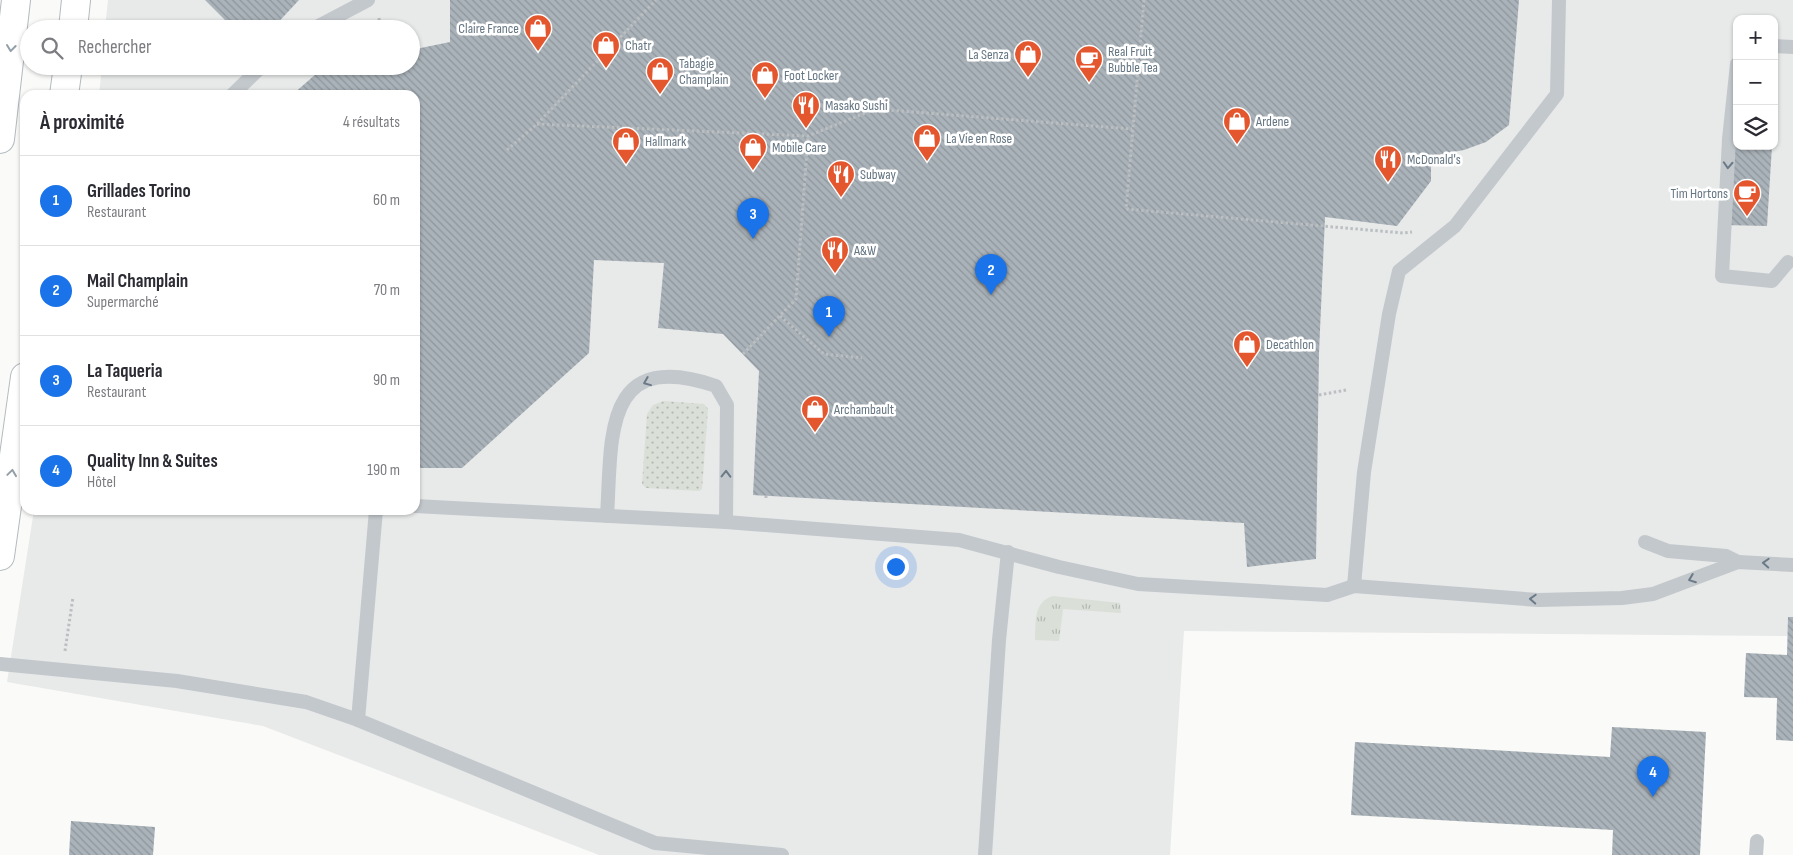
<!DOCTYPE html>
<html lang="fr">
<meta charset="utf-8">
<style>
body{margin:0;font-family:"Sofia Sans Condensed",sans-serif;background:#f7f7f7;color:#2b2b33}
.controls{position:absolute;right:15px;top:15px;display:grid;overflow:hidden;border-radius:10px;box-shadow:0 1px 4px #0004}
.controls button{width:45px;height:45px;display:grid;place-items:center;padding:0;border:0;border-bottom:1px solid #e1e1e2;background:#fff;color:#2b2b33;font:25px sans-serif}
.you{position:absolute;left:895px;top:566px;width:18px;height:18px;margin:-12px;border:4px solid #fff;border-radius:50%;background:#1a73e8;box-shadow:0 0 0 8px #1a73e833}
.badge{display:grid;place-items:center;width:32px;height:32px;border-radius:50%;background:#1a73e8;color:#fff;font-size:16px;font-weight:700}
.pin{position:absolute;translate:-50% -41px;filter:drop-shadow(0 1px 2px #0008)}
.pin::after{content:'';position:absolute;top:26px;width:18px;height:15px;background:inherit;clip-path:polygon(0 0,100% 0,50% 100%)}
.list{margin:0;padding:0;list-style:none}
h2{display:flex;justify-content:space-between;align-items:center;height:65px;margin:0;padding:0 20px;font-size:21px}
h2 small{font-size:16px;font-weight:400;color:#7c7c81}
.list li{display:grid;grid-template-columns:32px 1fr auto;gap:15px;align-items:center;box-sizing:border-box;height:90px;padding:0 20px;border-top:1px solid #e1e1e2}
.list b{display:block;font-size:19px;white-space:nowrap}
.list p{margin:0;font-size:16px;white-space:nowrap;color:#7c7c81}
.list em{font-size:16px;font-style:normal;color:#7c7c81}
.icon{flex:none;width:28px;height:28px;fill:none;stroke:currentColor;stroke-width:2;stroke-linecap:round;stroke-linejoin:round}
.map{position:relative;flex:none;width:1793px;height:855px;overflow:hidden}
.search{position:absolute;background:#fff;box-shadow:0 1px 4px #0004;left:20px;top:20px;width:400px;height:55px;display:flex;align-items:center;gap:12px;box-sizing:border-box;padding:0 18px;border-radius:28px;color:#7c7c81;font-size:19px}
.panel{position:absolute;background:#fff;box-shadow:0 1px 4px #0004;left:20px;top:90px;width:400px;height:425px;border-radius:15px}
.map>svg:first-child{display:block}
.built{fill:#e8e9e9;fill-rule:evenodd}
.grass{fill:url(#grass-tufts)}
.garden{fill:url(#garden-dots)}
.building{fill:url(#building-back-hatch)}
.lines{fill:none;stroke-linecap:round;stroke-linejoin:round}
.secondary-casing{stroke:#b3babf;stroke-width:30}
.path{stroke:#bbbfc2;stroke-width:3;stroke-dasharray:2.5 2.5;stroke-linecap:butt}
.lane{stroke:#c3c8cc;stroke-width:14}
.secondary{stroke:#fff;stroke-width:28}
.oneway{stroke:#939fa8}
.oneway2{stroke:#6a7a87}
.labels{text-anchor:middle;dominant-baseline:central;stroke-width:5;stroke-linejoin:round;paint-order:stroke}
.poi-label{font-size:14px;fill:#657683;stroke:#fff;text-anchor:start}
</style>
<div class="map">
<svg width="1793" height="855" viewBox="0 0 1793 855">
<defs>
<pattern id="grass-tufts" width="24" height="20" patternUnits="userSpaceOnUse" patternTransform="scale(1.25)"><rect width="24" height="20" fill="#dadfd7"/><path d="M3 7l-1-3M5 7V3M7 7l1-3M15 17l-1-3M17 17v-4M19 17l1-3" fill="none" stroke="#b4b9b4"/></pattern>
<pattern id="garden-dots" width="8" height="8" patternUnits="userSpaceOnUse" patternTransform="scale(1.25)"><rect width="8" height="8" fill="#dadfd7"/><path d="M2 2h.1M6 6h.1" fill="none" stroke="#b4b9b4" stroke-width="1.8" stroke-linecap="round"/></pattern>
<pattern id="building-back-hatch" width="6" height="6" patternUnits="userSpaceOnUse" patternTransform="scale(1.25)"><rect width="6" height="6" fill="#aab3b9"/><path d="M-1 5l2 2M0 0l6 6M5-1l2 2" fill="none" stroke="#8e969c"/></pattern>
</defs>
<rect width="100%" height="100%" fill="#fafaf8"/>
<path class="built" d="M108,0H1793V636L1184,631L1170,855H599L263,726L7,682L34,510H415V95H99L102,66H411V29H105ZM1737,19H1774V146H1737Z"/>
<path class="grass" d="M1053,596L1120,603L1121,613L1063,609L1059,641L1035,640C1036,622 1033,602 1053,596Z"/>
<path class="garden" d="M664,401L704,404L708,409L702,489L699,491L646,488L642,484L647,414L653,405Z"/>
<g class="building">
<path d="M205,0H299L272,29H234Z"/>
<path d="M450,0H1519L1509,125L1486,142L1464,150L1431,156V181L1397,226L1325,217L1319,353L1316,559L1247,567L1244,523L753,495L759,371L723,334L658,328L664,263L594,260L589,353L462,468H415V95H292L325,66H411V50L450,42Z"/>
<path d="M1729,139L1737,140V146H1772L1767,226L1724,225Z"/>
<path d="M1788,617H1793V741L1776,740L1777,698L1744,697L1746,653L1787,655Z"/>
<path d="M1612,727L1706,732L1700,855H1612L1613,830L1351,815L1355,742L1610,757Z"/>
<path d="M71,821L155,827L153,855H69Z"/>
</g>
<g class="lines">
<g class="secondary-casing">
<g id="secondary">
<path d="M73,29L76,0"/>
<path d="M64,95L68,66"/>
<path d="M0,139L16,0"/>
<path d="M0,556L25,377"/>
</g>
</g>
<g class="path">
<path d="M1144,0L1126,209L1403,233L1412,232"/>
<path d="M379,18L380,29"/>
<path d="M537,124L808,136L875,109L1132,129"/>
<path d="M507,150L537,124L656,0"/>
<path d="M780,316L824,354L862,358"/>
<path d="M743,354L796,299L808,136"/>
<path d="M1319,395L1346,390"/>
<path d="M766,496V498"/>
<path d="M65,651L73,597"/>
</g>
<g class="lane">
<path d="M313,29L368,0"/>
<path d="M1774,46L1793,47"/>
<path d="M1737,64L1729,139L1722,276L1772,281L1788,262"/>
<path d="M232,95L262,66"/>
<path d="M415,506L726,522L959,540L1059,567L1138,584L1327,595L1354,586L1538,600L1622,598L1653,594L1738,562L1793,565"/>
<path d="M607,516C612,438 602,347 716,386L727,405L726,522"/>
<path d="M1645,542L1668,551L1726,556L1738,562"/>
<path d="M1354,586L1364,472L1389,314L1399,271L1455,226L1557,94L1559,0"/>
<path d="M0,664L177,681L306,702L358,720L655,843L782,855"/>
<path d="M358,720L376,510"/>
<path d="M985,855L999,640L1008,552"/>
<path d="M1756,855L1757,841"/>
</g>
<use href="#secondary" class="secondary"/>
</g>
<defs><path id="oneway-chevron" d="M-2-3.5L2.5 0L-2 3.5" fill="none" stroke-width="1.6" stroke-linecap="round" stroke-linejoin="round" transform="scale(1.25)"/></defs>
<g class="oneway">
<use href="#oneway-chevron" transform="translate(11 48) rotate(97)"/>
<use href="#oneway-chevron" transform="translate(12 473) rotate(-82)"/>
</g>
<g class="oneway2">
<use href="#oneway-chevron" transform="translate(1728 165) rotate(93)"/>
<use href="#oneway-chevron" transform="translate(647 382) rotate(158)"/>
<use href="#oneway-chevron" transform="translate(726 474) rotate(-89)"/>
<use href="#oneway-chevron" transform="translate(1766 563) rotate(-177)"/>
<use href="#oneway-chevron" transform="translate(1692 579) rotate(159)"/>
<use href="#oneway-chevron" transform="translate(1533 599) rotate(-177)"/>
</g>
<defs>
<g id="shop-pin" transform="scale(1.4375)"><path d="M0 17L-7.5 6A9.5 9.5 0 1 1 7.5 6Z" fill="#e4572e" stroke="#fff"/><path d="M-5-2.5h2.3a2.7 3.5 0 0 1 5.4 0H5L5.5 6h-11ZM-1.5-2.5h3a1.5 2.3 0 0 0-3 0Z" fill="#fff"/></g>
<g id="cafe-pin" transform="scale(1.4375)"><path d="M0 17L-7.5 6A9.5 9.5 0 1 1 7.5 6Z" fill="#e4572e" stroke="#fff"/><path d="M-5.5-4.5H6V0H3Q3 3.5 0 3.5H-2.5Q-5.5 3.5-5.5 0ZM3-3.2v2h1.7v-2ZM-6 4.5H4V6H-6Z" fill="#fff"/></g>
<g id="restaurant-pin" transform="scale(1.4375)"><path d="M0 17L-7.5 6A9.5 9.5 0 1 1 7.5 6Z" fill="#e4572e" stroke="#fff"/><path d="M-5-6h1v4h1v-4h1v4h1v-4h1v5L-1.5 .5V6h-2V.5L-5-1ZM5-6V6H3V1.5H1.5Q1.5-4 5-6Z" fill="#fff"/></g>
</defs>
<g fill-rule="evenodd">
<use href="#shop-pin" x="538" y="28"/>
<use href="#shop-pin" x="606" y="45"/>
<use href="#shop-pin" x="1028" y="54"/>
<use href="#cafe-pin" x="1089" y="59"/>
<use href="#shop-pin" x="660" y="71"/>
<use href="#shop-pin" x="765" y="75"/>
<use href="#restaurant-pin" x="806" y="105"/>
<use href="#shop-pin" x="1237" y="121"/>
<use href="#shop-pin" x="927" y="138"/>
<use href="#shop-pin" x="626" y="141"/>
<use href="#shop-pin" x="753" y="147"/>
<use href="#restaurant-pin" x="1388" y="159"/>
<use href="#restaurant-pin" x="841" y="174"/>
<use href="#cafe-pin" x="1747" y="193"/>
<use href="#restaurant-pin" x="835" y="250"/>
<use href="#shop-pin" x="1247" y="344"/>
<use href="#shop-pin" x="815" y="409"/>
</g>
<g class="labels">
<g class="poi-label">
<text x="519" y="28" text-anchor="end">Claire France</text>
<text x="625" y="45">Chatr</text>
<text x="1108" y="51">Real Fruit<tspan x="1108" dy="16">Bubble Tea</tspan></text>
<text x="1009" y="54" text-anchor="end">La Senza</text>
<text x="679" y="63">Tabagie<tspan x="679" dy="16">Champlain</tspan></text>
<text x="784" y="75">Foot Locker</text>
<text x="825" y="105">Masako Sushi</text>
<text x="1256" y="121">Ardene</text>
<text x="946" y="138">La Vie en Rose</text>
<text x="645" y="141">Hallmark</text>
<text x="772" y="147">Mobile Care</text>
<text x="1407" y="159">McDonald's</text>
<text x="860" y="174">Subway</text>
<text x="1728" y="193" text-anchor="end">Tim Hortons</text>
<text x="854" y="250">A&amp;W</text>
<text x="1266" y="344">Decathlon</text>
<text x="834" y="409">Archambault</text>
</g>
</g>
</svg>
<div class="controls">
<button>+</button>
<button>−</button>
<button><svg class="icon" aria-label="layers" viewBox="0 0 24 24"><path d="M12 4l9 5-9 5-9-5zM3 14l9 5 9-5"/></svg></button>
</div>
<div class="you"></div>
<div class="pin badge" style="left:829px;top:337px">1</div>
<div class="pin badge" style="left:991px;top:295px">2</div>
<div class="pin badge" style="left:753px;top:239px">3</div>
<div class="pin badge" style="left:1653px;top:797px">4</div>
<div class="search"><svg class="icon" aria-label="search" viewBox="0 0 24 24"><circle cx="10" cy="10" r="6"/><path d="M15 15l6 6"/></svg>Rechercher</div>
<section class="panel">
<h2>À proximité<small>4 résultats</small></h2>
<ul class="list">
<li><span class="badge">1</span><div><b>Grillades Torino</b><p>Restaurant</p></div><em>60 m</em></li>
<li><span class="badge">2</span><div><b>Mail Champlain</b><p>Supermarché</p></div><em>70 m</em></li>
<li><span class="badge">3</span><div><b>La Taqueria</b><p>Restaurant</p></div><em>90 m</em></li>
<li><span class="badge">4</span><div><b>Quality Inn &amp; Suites</b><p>Hôtel</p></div><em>190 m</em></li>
</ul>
</section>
</div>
